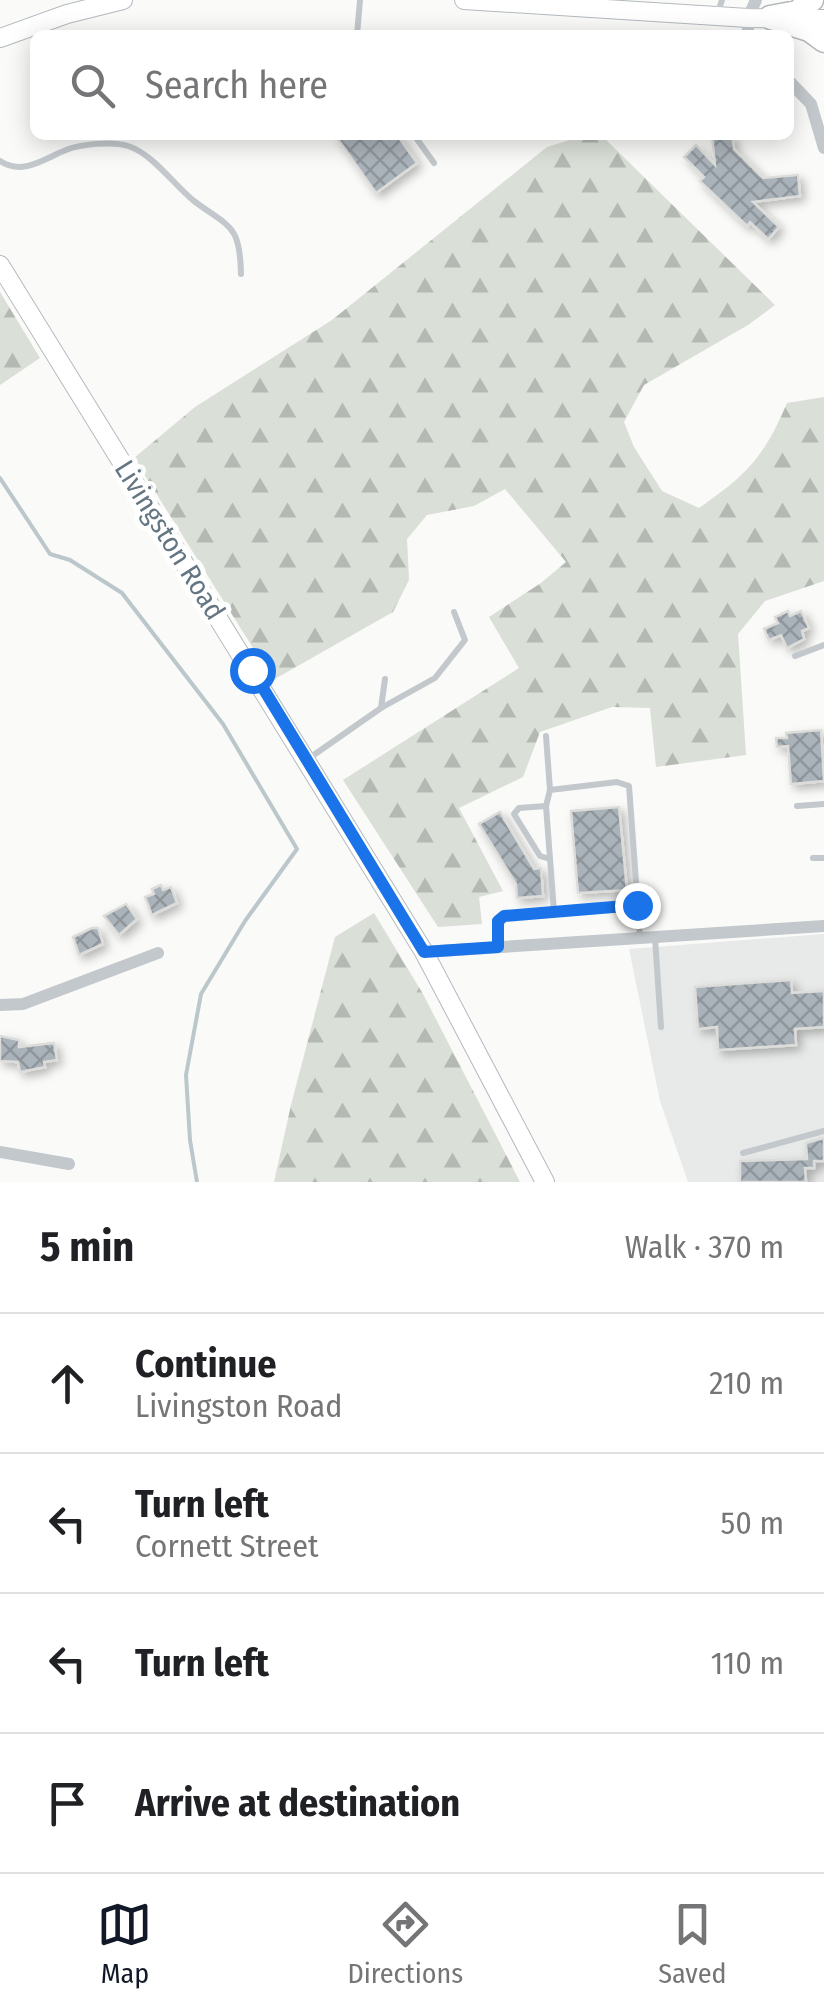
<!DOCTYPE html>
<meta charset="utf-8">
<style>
body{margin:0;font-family:"Fira Sans Condensed",sans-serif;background:#f6f6f6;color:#202124}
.stop{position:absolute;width:30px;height:30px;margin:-22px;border:8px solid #1a73e8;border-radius:50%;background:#fff}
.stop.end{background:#1a73e8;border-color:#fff;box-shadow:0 2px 10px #0008}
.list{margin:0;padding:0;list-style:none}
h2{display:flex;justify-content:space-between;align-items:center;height:130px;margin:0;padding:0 40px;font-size:42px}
h2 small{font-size:32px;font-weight:400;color:#757577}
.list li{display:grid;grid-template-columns:65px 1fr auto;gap:30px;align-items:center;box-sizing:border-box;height:140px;padding:0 40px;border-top:2px solid #e0e0e0}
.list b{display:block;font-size:38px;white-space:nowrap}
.list p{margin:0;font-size:32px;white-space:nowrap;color:#757577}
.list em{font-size:32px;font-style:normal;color:#757577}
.icon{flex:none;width:55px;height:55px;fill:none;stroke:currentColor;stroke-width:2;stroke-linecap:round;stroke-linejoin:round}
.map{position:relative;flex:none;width:824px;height:1182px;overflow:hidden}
.search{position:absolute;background:#fff;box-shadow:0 5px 25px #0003;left:30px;right:30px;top:30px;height:110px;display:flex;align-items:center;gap:25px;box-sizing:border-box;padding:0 35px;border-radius:15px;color:#757577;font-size:38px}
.sheet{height:690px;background:#fff}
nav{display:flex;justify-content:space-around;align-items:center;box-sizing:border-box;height:140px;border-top:2px solid #e0e0e0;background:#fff;font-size:28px;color:#757577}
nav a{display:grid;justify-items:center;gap:5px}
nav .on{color:#111827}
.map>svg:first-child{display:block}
.built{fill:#e8e9e9}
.forest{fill:url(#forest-firs)}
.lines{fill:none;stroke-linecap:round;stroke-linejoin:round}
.stream{stroke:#bbc7cb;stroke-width:4}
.building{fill:url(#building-cross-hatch);stroke:#dcdcda;stroke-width:2.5;filter:url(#shadow)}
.secondary-casing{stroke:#b3babf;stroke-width:20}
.highway-casing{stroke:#b4b9bd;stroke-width:25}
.lane{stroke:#c3c8cc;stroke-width:6}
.street{stroke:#c3c8cc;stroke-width:12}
.secondary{stroke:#fff;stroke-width:18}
.highway{stroke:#fff;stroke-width:22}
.route{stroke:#1a73e8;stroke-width:12}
.labels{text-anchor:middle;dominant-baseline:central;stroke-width:10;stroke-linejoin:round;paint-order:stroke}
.street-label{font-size:28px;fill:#657683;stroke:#fff}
</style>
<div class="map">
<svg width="824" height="1182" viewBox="0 0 824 1182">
<defs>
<pattern id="forest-firs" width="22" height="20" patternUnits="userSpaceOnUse" patternTransform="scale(2.5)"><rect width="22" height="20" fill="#dadfd7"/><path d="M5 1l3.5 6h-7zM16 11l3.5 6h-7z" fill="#b4b9b4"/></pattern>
<pattern id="building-cross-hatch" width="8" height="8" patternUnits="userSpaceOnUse" patternTransform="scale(2.5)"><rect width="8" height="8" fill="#aab3b9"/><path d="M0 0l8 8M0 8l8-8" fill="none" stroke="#8e969c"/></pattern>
<filter id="shadow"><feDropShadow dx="4.5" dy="4.5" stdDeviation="5" flood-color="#0004"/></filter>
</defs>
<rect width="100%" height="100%" fill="#fafaf8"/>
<path class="built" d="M824,934V1182H688L660,1101L629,949Z"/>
<g class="forest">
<path d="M586,135H601L775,305L748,325L644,385L624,422L634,447L662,491L699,508C747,475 764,457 787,403L824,397V581L765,601L738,634L746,755L656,767L650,708L612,707L540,732L523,777L459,808L503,891L479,897L482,924L438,927L343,780L519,668L489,617L541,583L566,562L505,489L474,506L427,515L407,539L409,580L393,612L273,680L134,458L195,407L332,320L547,147Z"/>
<path d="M0,292L40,358L0,385Z"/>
<path d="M374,913L423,994L520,1182H274L291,1105L335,937Z"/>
</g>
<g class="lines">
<path class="stream" d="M0,478L50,554L70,560L122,593L223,724L297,849L245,921L201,994L186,1075L190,1140L197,1182"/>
</g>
<g class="building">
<path d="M335,135H397L417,163L376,193Z"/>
<path d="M712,135H732L734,149L763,178L798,175L800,196L753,202L779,227L768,239L750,222L747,226L700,181L704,177L684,157L696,145L715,165Z"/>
<path d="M788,611L790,616L801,611L809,628L802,631L804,639L787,648L781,635L769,640L764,629L778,623L775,617Z"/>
<path d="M821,730L824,781L791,784L788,746L777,747L776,738H787L786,733Z"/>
<path d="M619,807L627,890L578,893L571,811Z"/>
<path d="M500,812L534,869L541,868L543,896L517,898L516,884L479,824Z"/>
<path d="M161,885L163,890L171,887L177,903L152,915L145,897L154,894L152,889Z"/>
<path d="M126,904L137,919L119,935L104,916Z"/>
<path d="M92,928H98L103,944L79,955L73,937Z"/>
<path d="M791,980L792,993L824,991V1027L795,1029L796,1045L718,1050L717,1027L698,1029L695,987Z"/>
<path d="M0,1036L19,1040V1047L54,1043L57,1060L44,1062L45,1067L20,1072L18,1062L0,1061Z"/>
<path d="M824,1138V1161H814V1168H805L806,1182H740V1161L807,1159L806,1143Z"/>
</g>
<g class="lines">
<g class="secondary-casing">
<g id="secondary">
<path d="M464,0L748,18L824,19"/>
<path d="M0,38L67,14L123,0"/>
<path d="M0,265L424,952L545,1182"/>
</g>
</g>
<g class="highway-casing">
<g id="highway">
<path d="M770,17L797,12L812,0"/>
<path d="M771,18L809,30L824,41"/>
</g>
</g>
<g class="lane">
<path d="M717,15L722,0"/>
<path d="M357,35L360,0"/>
<path d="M414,135L434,163"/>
<path d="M0,161C23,176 43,159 66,150C81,144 112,141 128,146C153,154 174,185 194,201C230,228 240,224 241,274"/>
<path d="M795,656L824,645"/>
<path d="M381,708L435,678L465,640L454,612"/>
<path d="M546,736L550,790"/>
<path d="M308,759L381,708L385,679"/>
<path d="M546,806L519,808L514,814L540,856L550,859"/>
<path d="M797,806L824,804"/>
<path d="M813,858H824"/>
<path d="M637,905L554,912L546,806L550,790L617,782L629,786L640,937"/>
<path d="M655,938L661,1027"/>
<path d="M498,946L500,917L554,912"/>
<path d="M743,1153L824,1131"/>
</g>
<g class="street">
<path d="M748,35V18L756,0"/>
<path d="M789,81L811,104L824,148"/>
<path d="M424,952L824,926"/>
<path d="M0,1005L23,1004L158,953"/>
<path d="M0,1152L69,1164"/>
</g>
<use href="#secondary" class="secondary"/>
<use href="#highway" class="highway"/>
</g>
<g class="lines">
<path class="route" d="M252,670L424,952L498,947V921L504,916L637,905"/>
</g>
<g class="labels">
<g class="street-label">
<text transform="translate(170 540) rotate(58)">Livingston Road</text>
</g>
</g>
</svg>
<div class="stop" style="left:252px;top:670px"></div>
<div class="stop end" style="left:637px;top:905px"></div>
<div class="search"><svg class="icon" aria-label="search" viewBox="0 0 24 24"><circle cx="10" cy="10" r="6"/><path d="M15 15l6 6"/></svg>Search here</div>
</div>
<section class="sheet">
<h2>5 min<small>Walk · 370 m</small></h2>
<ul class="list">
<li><svg class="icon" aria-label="ahead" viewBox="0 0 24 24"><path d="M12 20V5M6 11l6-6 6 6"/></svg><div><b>Continue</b><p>Livingston Road</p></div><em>210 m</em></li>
<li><svg class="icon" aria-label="left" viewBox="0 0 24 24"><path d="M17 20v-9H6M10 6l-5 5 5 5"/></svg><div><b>Turn left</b><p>Cornett Street</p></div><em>50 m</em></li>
<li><svg class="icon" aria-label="left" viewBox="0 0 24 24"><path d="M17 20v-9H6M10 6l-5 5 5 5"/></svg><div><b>Turn left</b></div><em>110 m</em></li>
<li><svg class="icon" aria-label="arrive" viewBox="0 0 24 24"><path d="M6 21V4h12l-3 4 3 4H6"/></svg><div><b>Arrive at destination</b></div></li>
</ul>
</section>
<nav>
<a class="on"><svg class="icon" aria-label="map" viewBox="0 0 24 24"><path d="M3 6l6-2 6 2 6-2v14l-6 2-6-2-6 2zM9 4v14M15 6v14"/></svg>Map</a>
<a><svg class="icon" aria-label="directions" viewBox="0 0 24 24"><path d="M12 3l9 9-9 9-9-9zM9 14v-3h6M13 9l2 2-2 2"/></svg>Directions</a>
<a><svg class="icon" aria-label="saved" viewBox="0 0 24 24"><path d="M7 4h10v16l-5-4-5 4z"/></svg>Saved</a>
</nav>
